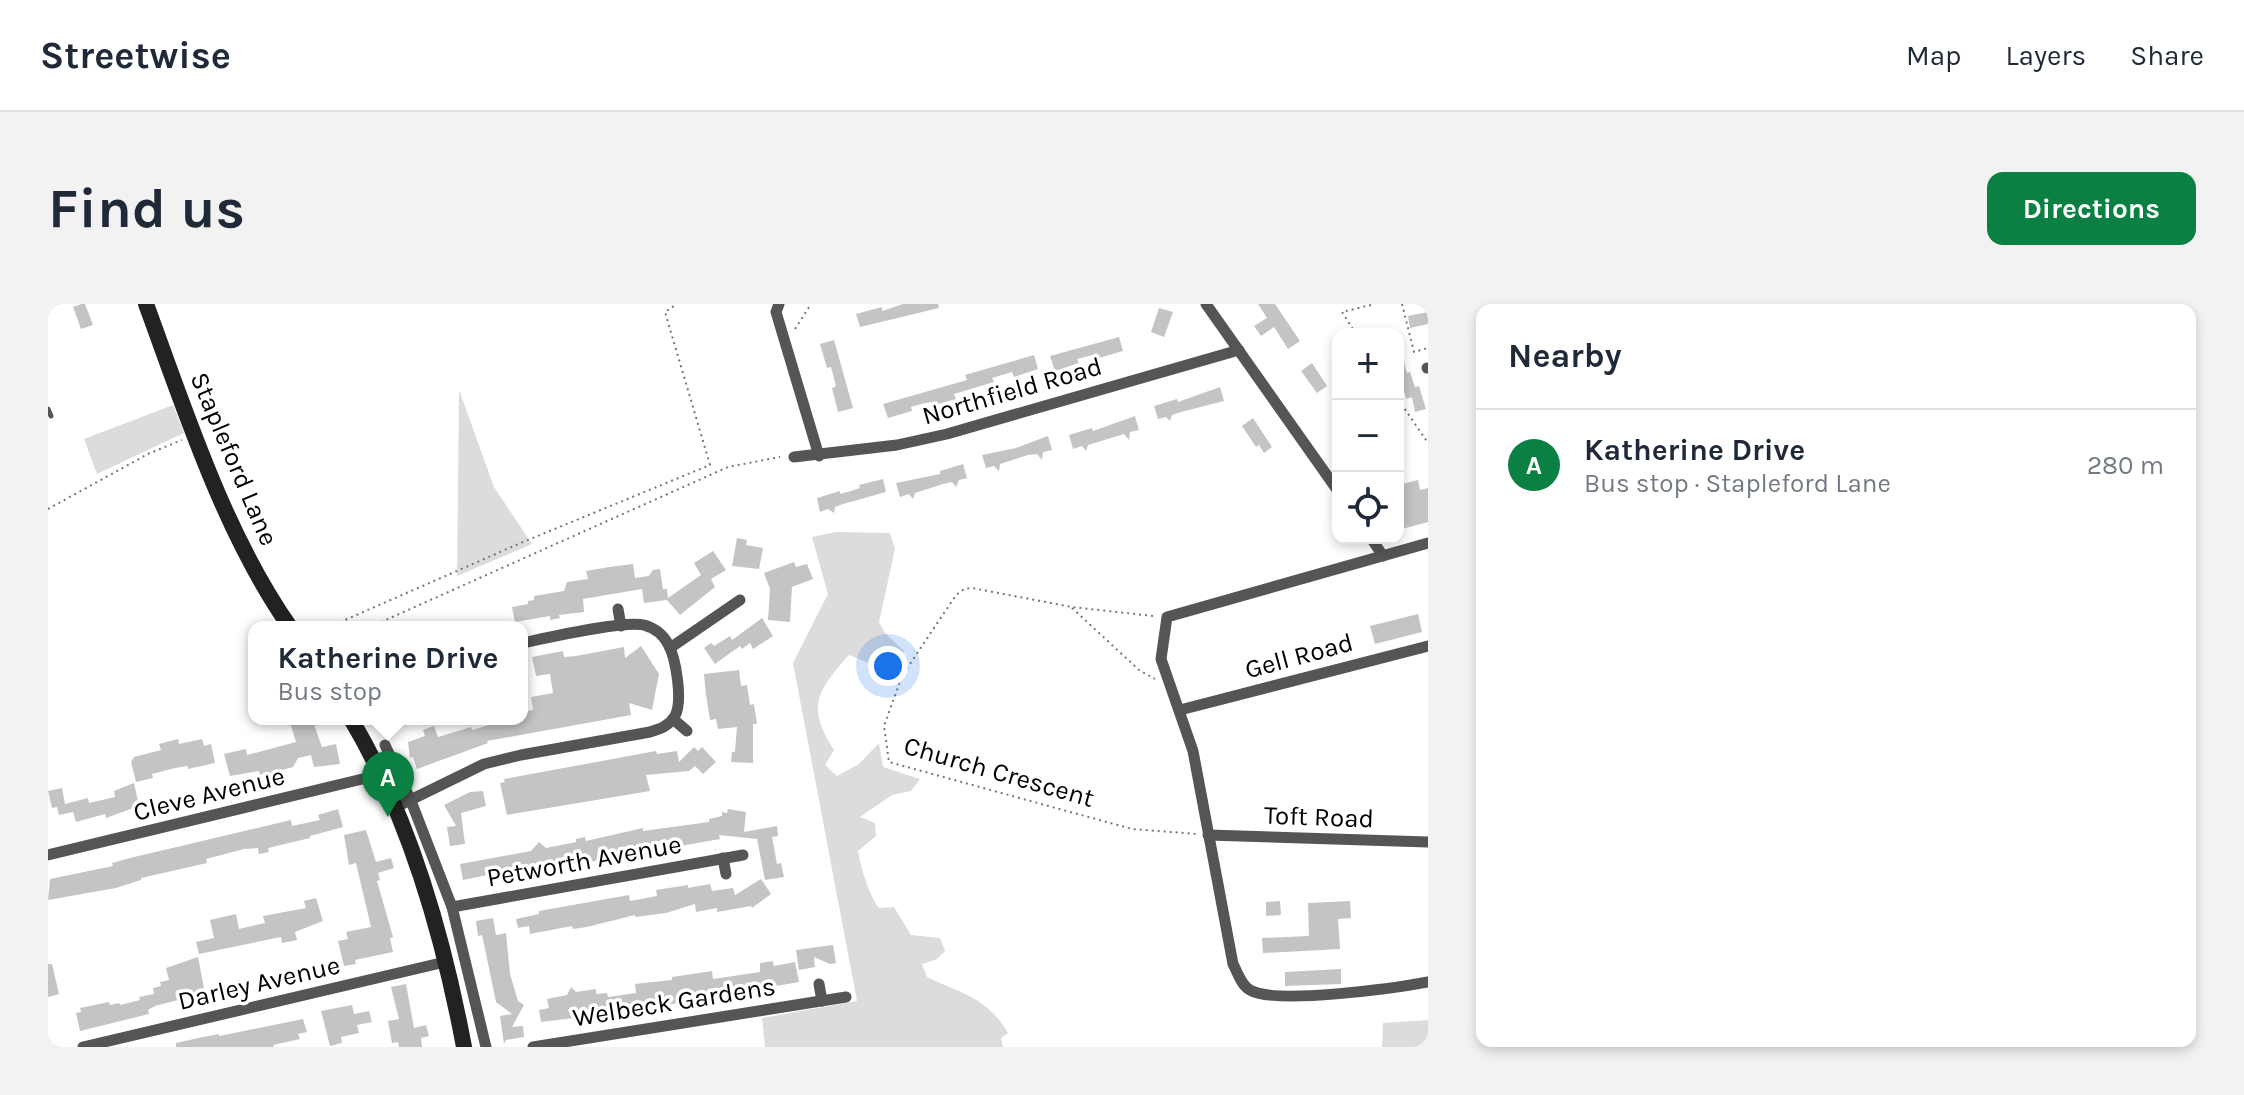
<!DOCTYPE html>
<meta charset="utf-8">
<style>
body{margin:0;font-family:Karla,sans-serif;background:#f2f2f3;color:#1f2937}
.controls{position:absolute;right:24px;top:24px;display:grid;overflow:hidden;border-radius:16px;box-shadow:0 4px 12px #0003}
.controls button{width:72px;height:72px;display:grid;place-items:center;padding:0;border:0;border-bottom:2px solid #e0e1e3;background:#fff;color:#1f2937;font:40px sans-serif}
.you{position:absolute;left:840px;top:362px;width:28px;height:28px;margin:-20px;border:6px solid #fff;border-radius:50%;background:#1a73e8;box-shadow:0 0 0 12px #1a73e833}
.badge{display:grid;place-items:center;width:52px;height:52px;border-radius:50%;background:#0b8043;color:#fff;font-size:26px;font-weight:700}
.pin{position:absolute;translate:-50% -66px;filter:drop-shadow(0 2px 4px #0008)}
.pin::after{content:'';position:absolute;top:42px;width:28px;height:24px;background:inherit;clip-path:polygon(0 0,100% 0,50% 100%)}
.popup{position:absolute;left:200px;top:317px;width:280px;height:104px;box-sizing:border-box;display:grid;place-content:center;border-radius:16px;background:#fff;filter:drop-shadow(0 2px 6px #0005);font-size:26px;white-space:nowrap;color:#747a83}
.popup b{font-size:30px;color:#1f2937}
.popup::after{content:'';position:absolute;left:50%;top:100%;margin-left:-16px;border:16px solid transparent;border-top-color:#fff}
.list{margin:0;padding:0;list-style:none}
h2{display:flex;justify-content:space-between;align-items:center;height:104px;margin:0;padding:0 32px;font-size:34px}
h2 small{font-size:26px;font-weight:400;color:#747a83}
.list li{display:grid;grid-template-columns:52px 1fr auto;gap:24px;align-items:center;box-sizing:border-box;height:112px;padding:0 32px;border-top:2px solid #e0e1e3}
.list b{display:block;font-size:30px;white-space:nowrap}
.list p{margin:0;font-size:26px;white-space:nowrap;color:#747a83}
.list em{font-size:26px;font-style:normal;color:#747a83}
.icon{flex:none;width:44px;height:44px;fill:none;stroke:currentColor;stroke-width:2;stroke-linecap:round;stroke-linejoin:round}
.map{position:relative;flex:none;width:1380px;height:743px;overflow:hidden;border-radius:16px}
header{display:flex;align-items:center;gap:48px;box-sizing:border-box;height:112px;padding:0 40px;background:#fff;border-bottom:2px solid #e0e1e3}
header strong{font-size:38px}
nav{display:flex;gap:44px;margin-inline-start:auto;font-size:28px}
.intro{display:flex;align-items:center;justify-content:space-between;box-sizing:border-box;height:192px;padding:0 48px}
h1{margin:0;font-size:56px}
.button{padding:20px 36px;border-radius:16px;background:#0b8043;color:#fff;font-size:28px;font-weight:700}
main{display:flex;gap:48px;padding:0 48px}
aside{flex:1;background:#fff;border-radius:16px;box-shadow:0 4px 12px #0003}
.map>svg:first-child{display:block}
.green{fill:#dcdcdc}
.building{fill:#c4c4c4}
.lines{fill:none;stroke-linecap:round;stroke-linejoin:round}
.path{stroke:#777;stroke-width:2;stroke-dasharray:2 4;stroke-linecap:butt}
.lane{stroke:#555;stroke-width:5}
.street{stroke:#555;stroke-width:11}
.secondary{stroke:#222;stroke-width:16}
.labels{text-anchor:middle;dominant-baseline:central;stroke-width:7;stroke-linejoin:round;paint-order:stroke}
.street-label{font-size:26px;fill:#000;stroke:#fff}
</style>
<header>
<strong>Streetwise</strong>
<nav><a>Map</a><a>Layers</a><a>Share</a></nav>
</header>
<div class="intro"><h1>Find us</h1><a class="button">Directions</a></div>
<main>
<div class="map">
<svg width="1380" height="743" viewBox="0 0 1380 743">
<rect width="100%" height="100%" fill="#fff"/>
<g class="green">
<path d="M411,86L446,183L484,240L409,272Z"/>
<path d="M125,101L136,129L49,170L36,135Z"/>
<path d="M788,228L842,229L847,245L831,318L837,329L856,347L845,369L801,351C769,387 758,403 786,446L777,461L789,472L811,460L831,439L835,463L872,475L863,487L844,491L812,513L827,519L828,532L810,547C813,564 821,591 831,604L846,603L863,631L892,634L897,647L889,655L874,660L879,673C914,690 939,693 960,729L953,734L955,743H717L714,714L809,697L745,359L780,290L764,233Z"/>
<path d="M1380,716V743H1334L1335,719Z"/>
</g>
<g class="building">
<path d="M33,0H37L45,21L33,25L25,3Z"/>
<path d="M855,0H890L891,4L812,23L808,10L834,3V7Z"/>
<path d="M1210,0H1227L1252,37L1240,45L1226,23L1213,32L1206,22L1219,14Z"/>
<path d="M1111,4L1125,8L1116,33L1103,28Z"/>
<path d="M1380,8V20L1362,24L1360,12Z"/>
<path d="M1071,33L1075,47L1051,54L1049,50L1029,55L1031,59L1007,67L1002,52Z"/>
<path d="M786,36L805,104L790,108L784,84L788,82L783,63L779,64L772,40Z"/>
<path d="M1350,50H1354L1359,69L1362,68L1367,83L1371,82L1378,105L1367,108L1364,93L1358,95L1354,80L1350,81Z"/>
<path d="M986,51L990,65L966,73L964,68L944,74L946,78L906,90L908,95L884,102L883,98L873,100L863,103L864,107L840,114L835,100L919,76L917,71Z"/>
<path d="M1264,59L1279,82L1269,89L1253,67Z"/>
<path d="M1172,83L1176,97L1133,108L1124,111L1122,117L1118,113L1110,115L1106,102L1129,95L1130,98Z"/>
<path d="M1087,112L1091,126L1082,128L1081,136L1076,130L1040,141L1038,147L1034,142L1025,145L1021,131L1044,124L1045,127Z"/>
<path d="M1205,114L1224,143L1216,149L1211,141L1208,143L1194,122Z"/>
<path d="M1000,132L1004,146L995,148L994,156L989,150L980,151L952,160L951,167L946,162L938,164L934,151L968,144Z"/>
<path d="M915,160L919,174L911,176L908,183L904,178L895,180L867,189L865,195L861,190L852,193L848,179L892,170V167Z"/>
<path d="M835,175L838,188L795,200L787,203L786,209L780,205L772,208L769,194L792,187V190L803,187L812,184L811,181Z"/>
<path d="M1370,176L1372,186L1380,184V218L1350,226V181Z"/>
<path d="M689,234L699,236L698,241L715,244L711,265L684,262Z"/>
<path d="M665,247L678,266L663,275L667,283L632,311L619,296L596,299L594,285L535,295L536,308L511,311L512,314L502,316V312L467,318L464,303L480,300V297L486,296V292L516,287L519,278L540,275L538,267L561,263L585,260L587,274L601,272L605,266L612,265L615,285H619L620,294L653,271L646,259Z"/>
<path d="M746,258L748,263L759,260L765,275L744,283L742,318L720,316L722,285L716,269Z"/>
<path d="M1370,310L1374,328L1327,340L1322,322Z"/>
<path d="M714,314L725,332L705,345L702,339L694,345L692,342L667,360L656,344L663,339L666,342L682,332L684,336Z"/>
<path d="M593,342L611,370L604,406L581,399L583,411L439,437L440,439L369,465L365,453L362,454L360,438L377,432L375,426L386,422L390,433L423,423L424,426L455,417V415H474V408L485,406L483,393L505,389L502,370L488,372L484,353L515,347L516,353L528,352L576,343L577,354Z"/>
<path d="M691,366L693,382L699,381L702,401L706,400L709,420H705V459L683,458L684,448H687L689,423L670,425L668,415L662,416L658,391L656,370Z"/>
<path d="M241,415H264L274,443L288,440L292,460L266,463L263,451L250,454L245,463L212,472L211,467L182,472L176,450L198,445L199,451L248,438Z"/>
<path d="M130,435L131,440L154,435L156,442L163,440L167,459L140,465V462L127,464L104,470L105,474L88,478L83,458L86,453L113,446L111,440Z"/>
<path d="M646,443L650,447L654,443L668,458L655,470L647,462L641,467L598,471L602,487L459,511L452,479L457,478L456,475L608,447L609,450L629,447L631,458Z"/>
<path d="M86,479L91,502L58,514L57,510L28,518L25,508L11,511L9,503L4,504L0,487L14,484L17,500L40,494L41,499L67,493L66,487Z"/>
<path d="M435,487L438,502L413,509L417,540L402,542L399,523L408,522L396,501L422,488Z"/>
<path d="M290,505L295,523L262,532V534L220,544L221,548L211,550L210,544L196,545L158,555L159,559L93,574V576L68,584L0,596L2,575L65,562L64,559L82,554L243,516L244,522L272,516L270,511Z"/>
<path d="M680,505L698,508L696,528L729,522L730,532L724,533L729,560L733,559L736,573L717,576L709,535L671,531L672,535L450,574L449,569L415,576L412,560L483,547L491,538L498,544L528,538V535L537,533L538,537L595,524V527L661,518V515L674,512V508L679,509Z"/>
<path d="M318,526L328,558L343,554L346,564L330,569L332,576L329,577L345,633L342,634L345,648L307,656L308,660L296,662L290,637L300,635L298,628L323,623L308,559L301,561L296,531Z"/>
<path d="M713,575L723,590L704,604L703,602L669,608V604L648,608L647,600L618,609L587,613V611L539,623L525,625L524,622L482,630L481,622L470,624L468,615L491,610V607L581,591L582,597L609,592L608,586L640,581V584L662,580L664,587L685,584L687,591Z"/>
<path d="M268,594L275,617L247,628L249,636L234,639L233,633L151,650L148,638L166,634L162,616L188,610L191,625L217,619L215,612L258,604L256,597Z"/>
<path d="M1232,597L1233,611L1218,612V598Z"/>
<path d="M1302,597L1303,614L1290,615L1292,645L1215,649L1214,634L1261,632L1260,599Z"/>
<path d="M445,614L448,631L458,629L462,670L470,697L476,701L464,723L475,722L476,733L458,736L456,740L452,712L464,710L448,698L436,640L434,631L430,632L428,617Z"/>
<path d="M785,641L788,659L782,660L766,653L767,663L751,666L748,646Z"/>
<path d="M150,653L157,689L107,702L100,706L101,710L32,727L28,709L33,708L32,704L61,698L62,701L71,699L72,701L92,696L91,693L106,690L105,684L113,682L112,678L121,676L118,664Z"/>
<path d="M725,657L726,662L747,658L751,678L584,707L493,718L491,706L501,704L499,695L519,691L523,683L528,688L548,685V690L559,689L560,693L588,689L587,680L624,676V673L664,667L665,675L712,668V659Z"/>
<path d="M0,660H4L11,690L0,693Z"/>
<path d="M1293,665V680L1237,682V668Z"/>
<path d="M358,680L366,724L378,721L381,732L373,734L374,743H351L350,738L344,739L340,717L351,715L343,683Z"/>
<path d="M304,701L306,710L321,707L324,718L309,721L311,729L293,733L294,739L282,742L273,707Z"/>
<path d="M255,715L259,728L250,730L252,735L225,741L226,743H128V739L155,733L171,730V732Z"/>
</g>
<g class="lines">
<g class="path">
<path d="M1354,0L1366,48L1380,44"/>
<path d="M747,25L763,0"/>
<path d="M1308,30L1294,8L1327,0"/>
<path d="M1350,95L1380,139"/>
<path d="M0,205L100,150L134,136"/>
<path d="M1024,304L1091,366L1107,375"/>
<path d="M1105,312L1024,303L924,284L916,285L908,291L854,372L836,422L841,458L1084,525L1149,530"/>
<path d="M281,323L475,238L662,161L617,8L629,0"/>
<path d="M322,323L680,163L732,153"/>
</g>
<path class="lane" d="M0,105L3,112"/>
<g class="street">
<path d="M731,0L728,8L771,152"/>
<path d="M1158,0L1290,187"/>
<path d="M1379,64H1380"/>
<path d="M746,153L849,141L899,130L1191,46"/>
<path d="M1323,234L1335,252"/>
<path d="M1380,239L1119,313L1113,355L1145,447L1185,660C1190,669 1193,681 1202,686C1226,701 1349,684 1380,678"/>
<path d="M570,305L573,322"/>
<path d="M622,344L692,296"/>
<path d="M1132,406L1380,342"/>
<path d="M625,415L639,427"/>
<path d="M337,441L363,497L404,603L438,743"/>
<path d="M346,504L436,460L473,451L602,428C612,425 621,422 627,412C635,397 628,354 620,340C615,330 606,324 596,321C576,316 498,334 474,339"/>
<path d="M1160,531L1380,538"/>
<path d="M0,551L331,471"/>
<path d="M675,554L678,570"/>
<path d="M404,603L695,551"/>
<path d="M771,680L774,697"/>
<path d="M35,743L397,658"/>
<path d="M485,743L798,693"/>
</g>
<g class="secondary">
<path d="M98,0C137,106 177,231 242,323"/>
<path d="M303,415C362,514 395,631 416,743"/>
</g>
</g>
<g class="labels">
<g class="street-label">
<text transform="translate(964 87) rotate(-16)">Northfield Road</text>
<text transform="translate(186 155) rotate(67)">Stapleford Lane</text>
<text transform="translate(1251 352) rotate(-15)">Gell Road</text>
<text transform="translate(951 468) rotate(16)">Church Crescent</text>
<text transform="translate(161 490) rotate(-14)">Cleve Avenue</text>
<text transform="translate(1271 513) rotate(2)">Toft Road</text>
<text transform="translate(536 557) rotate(-10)">Petworth Avenue</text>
<text transform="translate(211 679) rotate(-13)">Darley Avenue</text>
<text transform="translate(626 698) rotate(-9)">Welbeck Gardens</text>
</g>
</g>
</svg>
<div class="controls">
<button>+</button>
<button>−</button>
<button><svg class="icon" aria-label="locate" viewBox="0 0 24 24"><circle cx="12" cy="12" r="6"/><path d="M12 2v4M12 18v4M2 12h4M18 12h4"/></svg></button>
</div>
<div class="you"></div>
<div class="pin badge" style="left:340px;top:513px">A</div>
<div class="popup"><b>Katherine Drive</b>Bus stop</div>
</div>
<aside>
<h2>Nearby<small></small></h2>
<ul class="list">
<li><span class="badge">A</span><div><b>Katherine Drive</b><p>Bus stop · Stapleford Lane</p></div><em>280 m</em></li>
</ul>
</aside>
</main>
